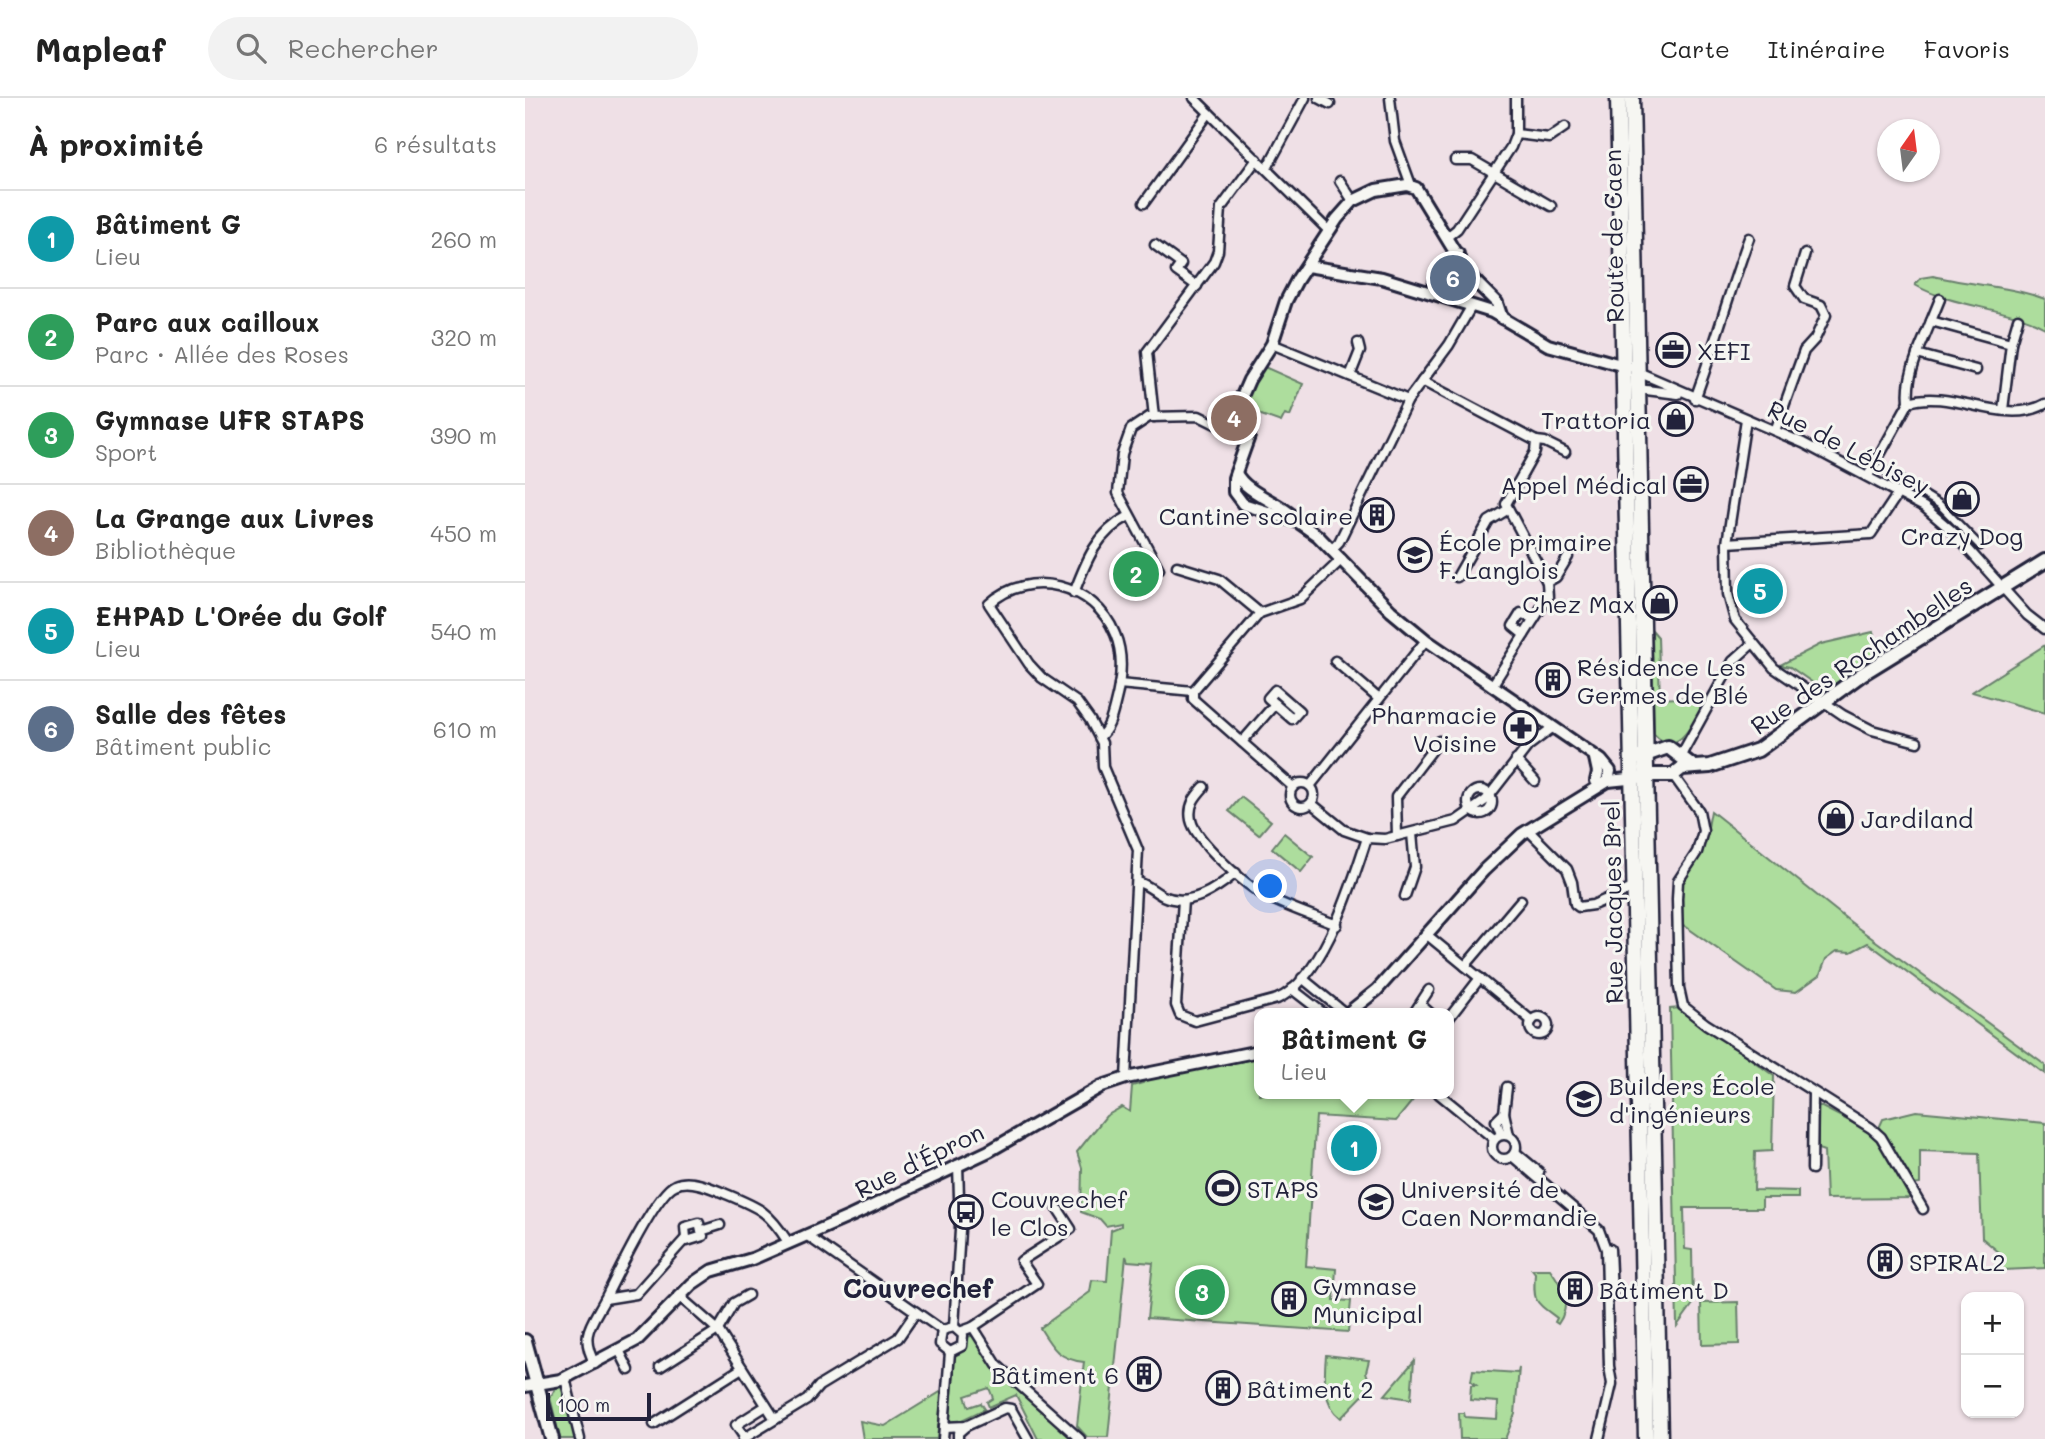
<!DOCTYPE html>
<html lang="fr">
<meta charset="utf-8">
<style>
body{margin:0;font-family:Mali,sans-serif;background:#f2f2f2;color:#222}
.controls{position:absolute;right:21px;bottom:21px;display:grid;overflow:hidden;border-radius:14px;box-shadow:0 2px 5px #0004}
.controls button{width:63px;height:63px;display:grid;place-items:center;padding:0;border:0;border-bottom:2px solid #e0e0e0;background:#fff;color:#222;font:35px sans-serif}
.compass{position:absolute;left:1352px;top:21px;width:63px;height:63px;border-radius:50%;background:#fff;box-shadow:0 2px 5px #0004;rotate:14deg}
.scale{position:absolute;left:21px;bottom:18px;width:105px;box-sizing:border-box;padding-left:7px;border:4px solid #22223b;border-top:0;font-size:19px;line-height:24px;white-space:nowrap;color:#22223b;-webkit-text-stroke:5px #f6f6f2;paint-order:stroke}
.you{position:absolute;left:746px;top:789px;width:24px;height:24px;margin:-18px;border:5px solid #fff;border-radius:50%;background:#1a73e8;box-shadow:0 0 0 10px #1a73e833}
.badge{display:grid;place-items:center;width:46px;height:46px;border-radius:50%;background:#1a73e8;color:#fff;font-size:23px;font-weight:700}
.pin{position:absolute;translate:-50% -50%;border:4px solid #fff;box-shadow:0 2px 7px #0006}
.popup{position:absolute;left:729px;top:910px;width:200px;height:91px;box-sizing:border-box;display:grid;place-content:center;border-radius:14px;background:#fff;filter:drop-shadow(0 2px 5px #0005);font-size:23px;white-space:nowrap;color:#767676}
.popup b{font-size:26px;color:#222}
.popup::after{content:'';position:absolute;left:50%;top:100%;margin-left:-14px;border:14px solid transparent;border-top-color:#fff}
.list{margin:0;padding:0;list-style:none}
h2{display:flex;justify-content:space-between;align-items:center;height:91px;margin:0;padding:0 28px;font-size:30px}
h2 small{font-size:23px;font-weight:400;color:#767676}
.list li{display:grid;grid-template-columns:46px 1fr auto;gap:21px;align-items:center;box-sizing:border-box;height:98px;padding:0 28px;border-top:2px solid #e0e0e0}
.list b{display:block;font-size:26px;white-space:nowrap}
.list p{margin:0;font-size:23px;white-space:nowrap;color:#767676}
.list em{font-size:23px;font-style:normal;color:#767676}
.icon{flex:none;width:38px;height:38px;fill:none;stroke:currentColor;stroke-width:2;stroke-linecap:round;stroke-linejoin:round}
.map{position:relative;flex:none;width:1520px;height:1341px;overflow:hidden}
header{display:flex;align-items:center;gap:42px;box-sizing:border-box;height:98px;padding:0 35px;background:#fff;border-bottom:2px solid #e0e0e0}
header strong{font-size:33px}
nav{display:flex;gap:38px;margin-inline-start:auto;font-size:24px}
.search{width:490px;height:63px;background:#f2f2f2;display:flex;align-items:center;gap:18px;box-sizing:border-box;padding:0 24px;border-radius:38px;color:#767676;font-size:26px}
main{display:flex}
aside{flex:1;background:#fff}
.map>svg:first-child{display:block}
.green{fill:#addd9d;stroke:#68806c;stroke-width:2}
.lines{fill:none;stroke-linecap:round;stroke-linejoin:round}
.pedestrian-casing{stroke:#22223b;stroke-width:11}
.minor-casing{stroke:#22223b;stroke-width:13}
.tertiary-casing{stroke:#22223b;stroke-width:16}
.secondary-casing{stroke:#22223b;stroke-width:18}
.primary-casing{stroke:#22223b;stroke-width:19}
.pedestrian{stroke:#f6f6f2;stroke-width:6}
.minor{stroke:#f6f6f2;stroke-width:8}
.tertiary{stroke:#f6f6f2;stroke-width:10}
.secondary{stroke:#f6f6f2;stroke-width:12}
.primary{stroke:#f6f6f2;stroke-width:14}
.labels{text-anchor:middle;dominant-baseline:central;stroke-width:6;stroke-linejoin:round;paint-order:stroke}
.street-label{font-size:24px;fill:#22223b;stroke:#f6f6f2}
.poi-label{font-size:24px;fill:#22223b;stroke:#f6f6f2;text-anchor:start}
.neighbourhood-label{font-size:26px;font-weight:bold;fill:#22223b;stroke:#f6f6f2}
</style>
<header>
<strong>Mapleaf</strong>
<div class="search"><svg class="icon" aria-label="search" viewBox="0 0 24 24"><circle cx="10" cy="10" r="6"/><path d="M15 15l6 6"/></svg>Rechercher</div>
<nav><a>Carte</a><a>Itinéraire</a><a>Favoris</a></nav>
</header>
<main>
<aside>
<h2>À proximité<small>6 résultats</small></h2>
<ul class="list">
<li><span class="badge" style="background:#0f9aa8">1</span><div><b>Bâtiment G</b><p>Lieu</p></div><em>260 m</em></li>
<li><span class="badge" style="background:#2e9e5b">2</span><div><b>Parc aux cailloux</b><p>Parc · Allée des Roses</p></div><em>320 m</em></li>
<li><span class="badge" style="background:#2e9e5b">3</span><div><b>Gymnase UFR STAPS</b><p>Sport</p></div><em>390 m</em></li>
<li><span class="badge" style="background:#8d6e63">4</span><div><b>La Grange aux Livres</b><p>Bibliothèque</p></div><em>450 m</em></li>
<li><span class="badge" style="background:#0f9aa8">5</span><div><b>EHPAD L'Orée du Golf</b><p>Lieu</p></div><em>540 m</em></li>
<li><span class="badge" style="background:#5c6f8a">6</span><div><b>Salle des fêtes</b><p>Bâtiment public</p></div><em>610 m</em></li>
</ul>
</aside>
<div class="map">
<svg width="1520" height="1341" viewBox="0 0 1520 1341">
<rect width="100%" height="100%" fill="#efe0e6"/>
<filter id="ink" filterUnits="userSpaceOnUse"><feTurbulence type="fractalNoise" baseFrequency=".0143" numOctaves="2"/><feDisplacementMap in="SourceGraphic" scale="14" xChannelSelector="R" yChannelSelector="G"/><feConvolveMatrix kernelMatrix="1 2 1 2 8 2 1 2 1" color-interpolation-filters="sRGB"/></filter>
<g filter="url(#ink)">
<g class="green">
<path d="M1408,178C1445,187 1485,188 1520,201V230C1483,209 1430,210 1390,187L1396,180Z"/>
<path d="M737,268L778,286L765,318L760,316L756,324L722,312L726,287Z"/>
<path d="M1127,532L1133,539L1135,601L1173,599L1180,604C1170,621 1153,663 1129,636Z"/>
<path d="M1348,534L1359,558L1304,596L1265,569L1255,567L1296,546Z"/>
<path d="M1520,547V615L1447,594Z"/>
<path d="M716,699L746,723L734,737L704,713Z"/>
<path d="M1186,713L1333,830L1520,967V976L1343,845L1326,854L1312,853L1301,861L1295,877L1271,894L1251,892L1157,826V787L1180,745Z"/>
<path d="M759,735L788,759L776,774L747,750Z"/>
<path d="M1155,910L1249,978L1247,1053L1230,1054L1229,1092L1273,1093V1100H1237V1110H1159L1160,1151L1167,1152L1168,1206L1152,1228L1145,911Z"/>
<path d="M734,958V996H893L871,1023L791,1018L781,1168L811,1171L809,1202L826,1203L823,1234L622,1220L628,1165L603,1163L601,1158L583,1339H562L552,1328L559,1264C534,1261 528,1251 515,1230L565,1194L567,1182L582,1183L586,1132L596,1128V1125L581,1128L575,1121L556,1114L557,1070L552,1054L581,1018L597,1009L605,1014L607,988L618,985L619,982Z"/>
<path d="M1293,1007L1350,1036L1387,1100L1301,1101L1299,1053L1293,1051Z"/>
<path d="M1391,1013L1520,1025V1170L1478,1172L1475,1155L1457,1140L1454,1055L1395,1053V1086L1388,1087L1354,1030L1358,1021Z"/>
<path d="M1007,1171H1025C1039,1190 1047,1206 1033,1226L1030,1224L1032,1220C1009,1203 1008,1204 1010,1175Z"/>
<path d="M1213,1204L1214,1246L1177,1247L1176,1205Z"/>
<path d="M449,1237L457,1249L552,1341H513L491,1297L464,1309L462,1304L468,1300L464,1290L440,1298L444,1309L456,1305L460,1311L424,1328L429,1277L427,1256L441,1248L442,1239Z"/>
<path d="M801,1257L844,1262L841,1274L846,1289L816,1320C797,1306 799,1278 801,1257Z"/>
<path d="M889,1263L886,1301L860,1297Z"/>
<path d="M994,1270L990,1316L980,1341H935L934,1315H939L940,1319L972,1321L973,1304L945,1302L946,1287H951L946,1283L948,1272L993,1275Z"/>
<path d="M38,1288L50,1339V1341H35L25,1299L30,1293L29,1289Z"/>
<path d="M417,1293L412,1341H338L335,1323L360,1328Z"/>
</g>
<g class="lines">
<g class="pedestrian-casing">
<path id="pedestrian" d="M1356,370L1414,406L1455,448"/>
</g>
<g class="minor-casing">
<g id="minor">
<path d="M669,0L804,133"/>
<path d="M794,0L805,6"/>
<path d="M865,0L870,43L886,87"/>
<path d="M991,36L1024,40L1040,29"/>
<path d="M930,62H947L1026,108"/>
<path d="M742,70L780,0"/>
<path d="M815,83L828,103"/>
<path d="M619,105L684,15"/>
<path d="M922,139L932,131L986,49L991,36V0"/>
<path d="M630,147L656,166L651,173L672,188"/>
<path d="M1406,223L1415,201"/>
<path d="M747,246L883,302"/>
<path d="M1392,256L1451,272"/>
<path d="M1113,274L1278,345L1399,409L1426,432L1502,517L1520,531"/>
<path d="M825,278L835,253L833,245"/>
<path d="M897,283L1011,343"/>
<path d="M1113,291L1153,296"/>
<path d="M1170,301C1190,247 1204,194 1224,140"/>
<path d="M1384,304C1381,275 1396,249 1406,223L1486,245"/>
<path d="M1478,312L1486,245L1493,221"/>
<path d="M629,319L622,254L689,164L693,153L696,110L732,61"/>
<path d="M1221,321L1202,445L1203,496L1210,522L1249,570L1318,617L1347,632L1392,644"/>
<path d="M1250,333L1279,253L1290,241L1301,217L1296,207L1279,201L1270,188L1280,156"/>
<path d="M1011,343L1020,344L1040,354"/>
<path d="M1343,378L1384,304C1427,290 1479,329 1520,306"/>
<path d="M1202,445L1346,436L1374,394"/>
<path d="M807,451L814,444L883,302L924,247L946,209"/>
<path d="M652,468L694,481L735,515"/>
<path d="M634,471L593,395L597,356L606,331L624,319L674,318L723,342"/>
<path d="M932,479L964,423L982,412"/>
<path d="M1022,484L1031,479L1043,459"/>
<path d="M549,495C561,463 572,434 604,418"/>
<path d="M999,537L988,528L996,515L1009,521"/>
<path d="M810,563L854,601"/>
<path d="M594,586L668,593"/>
<path d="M967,588L1023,499L1022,484L981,406L1010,354L1011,343"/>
<path d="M750,592L774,613L767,621L743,600Z"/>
<path d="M668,593L735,515L775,501L817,461"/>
<path d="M668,593V601L768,689"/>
<path d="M574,639C584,632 587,618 590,606C596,584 599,557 590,536C570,486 504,469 464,506L504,566L517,580L552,604L565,622L577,645L578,669L613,752L601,980"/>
<path d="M717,644L750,606"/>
<path d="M1155,659L1208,563L1227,546"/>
<path d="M991,662L1010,683"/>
<path d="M1148,677L1174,713L1178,733L1172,754L1153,783L1152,801L1154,890L1158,908L1181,926L1346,1030L1356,1039L1398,1111"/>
<circle cx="777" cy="697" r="12"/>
<path d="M785,688L901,542"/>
<path d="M679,689C670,699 663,707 666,722C670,742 722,789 741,798C764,810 789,818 812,827"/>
<circle cx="955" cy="704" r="12"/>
<path d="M786,705L819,732L842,740L860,741L931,723L961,702L1003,648L1027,630"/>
<path d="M1003,732L1042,771L1047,784L1050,806L1054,809L1068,807L1110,789"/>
<path d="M872,738L871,699L914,643"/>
<path d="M613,784C623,787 630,794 638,798C665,810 691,791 711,775"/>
<path d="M880,798L890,769L887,735"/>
<path d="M658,802L651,907L655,917L670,923L752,901C799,881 827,785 842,740"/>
<path d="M901,836L1007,923"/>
<path d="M940,868L996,802"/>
<path d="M777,880L820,915"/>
<path d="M767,891L798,915"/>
<path d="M896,907L905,915"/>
<path d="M889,915L904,892"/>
<circle cx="1014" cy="928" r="9"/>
<path d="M924,920L955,880"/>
<path d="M982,989L979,1015L984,1037"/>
<path d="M914,996L969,1041"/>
<path d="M976,1036L971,1023L979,1015"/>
<circle cx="979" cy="1049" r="12"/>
<path d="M990,1054L1014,1074"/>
<path d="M987,1058L1074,1132L1081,1151L1084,1268L1087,1286L1074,1341"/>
<path d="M1287,1071L1288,995"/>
<path d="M281,1137L417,1232"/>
<path d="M161,1140L160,1129L174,1125L176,1133"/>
<path d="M1085,1151L1087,1197"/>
<path d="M155,1199L193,1232L250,1321"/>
<path d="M80,1201C91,1179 131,1095 150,1087C165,1080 187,1090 201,1096C235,1110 243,1113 263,1144"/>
<path d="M429,1229L435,1132L433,1067"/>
<path d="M448,1229L472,1267L555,1341"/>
<path d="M417,1232L429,1229L438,1237L437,1248L425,1254"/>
<path d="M417,1232L415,1246L425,1254"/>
<path d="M437,1233L448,1229L512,1186L496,1163L546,1131L529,1105"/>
<path d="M94,1252L104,1272"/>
<path d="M70,1266C54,1237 66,1227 80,1201L111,1196L161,1140L162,1143L178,1138L176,1133L195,1127"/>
<path d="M135,1269L193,1232L209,1205L223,1197"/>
<path d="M40,1280L55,1341"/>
<path d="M129,1326L217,1270"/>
<path d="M419,1329L441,1328L480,1310L486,1311L503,1341"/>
<path d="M220,1340L211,1327L241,1308"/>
<path d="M218,1341L282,1302L294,1288L373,1240L391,1214"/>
<path d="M418,1341L425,1254"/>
<path d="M433,1341V1335L441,1328"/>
</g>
</g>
<g class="tertiary-casing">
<g id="tertiary">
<path d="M782,168L857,180L906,195L967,214L1023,247L1103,269"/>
<path d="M906,195L914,174L933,156"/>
<path d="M977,220L972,205L944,177L891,90L882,87L851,92L828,103L812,121L772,182L761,203L747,246L724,282L717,298L716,311L724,338L709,380V394L718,406L773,424L793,438L866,513L901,542L1076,662L1085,673L1083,683"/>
<path d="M711,375C721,395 752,403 769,419"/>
<path d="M1070,660L1073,674L1071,683"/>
<path d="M823,915L852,892L959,772L997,736L1083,683L1113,680"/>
<path d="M0,1288L36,1282L112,1242L167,1186L186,1173L227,1161L326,1118L464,1053L577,988L601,980L734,953"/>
</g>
</g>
<g class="secondary-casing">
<g id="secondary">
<path d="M1112,660L1143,649L1169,669"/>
<path d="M1120,677H1148L1157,670L1185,668L1233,652L1337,576L1520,463"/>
<path d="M0,1243L27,1341"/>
</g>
</g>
<g class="primary-casing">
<g id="primary">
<path d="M1093,0L1121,1341"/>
<path d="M1107,0L1135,1341"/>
</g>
</g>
<use href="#pedestrian" class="pedestrian"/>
<use href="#minor" class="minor"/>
<use href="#tertiary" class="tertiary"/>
<use href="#secondary" class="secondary"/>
<use href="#primary" class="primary"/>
</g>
</g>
<defs>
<g id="office-ring" transform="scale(1.75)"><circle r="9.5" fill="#f6f6f2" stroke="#22223b" stroke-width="1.5"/><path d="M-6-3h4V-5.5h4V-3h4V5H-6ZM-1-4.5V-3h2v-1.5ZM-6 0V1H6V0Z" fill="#22223b"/></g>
<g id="shop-ring" transform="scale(1.75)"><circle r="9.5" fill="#f6f6f2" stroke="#22223b" stroke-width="1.5"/><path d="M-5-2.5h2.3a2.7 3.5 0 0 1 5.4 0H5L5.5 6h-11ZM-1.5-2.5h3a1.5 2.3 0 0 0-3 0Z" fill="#22223b"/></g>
<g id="building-ring" transform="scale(1.75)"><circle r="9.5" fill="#f6f6f2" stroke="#22223b" stroke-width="1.5"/><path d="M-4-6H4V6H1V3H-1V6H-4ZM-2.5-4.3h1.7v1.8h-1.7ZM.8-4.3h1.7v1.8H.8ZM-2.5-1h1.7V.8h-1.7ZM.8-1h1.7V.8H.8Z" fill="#22223b"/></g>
<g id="school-ring" transform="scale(1.75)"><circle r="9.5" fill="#f6f6f2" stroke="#22223b" stroke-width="1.5"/><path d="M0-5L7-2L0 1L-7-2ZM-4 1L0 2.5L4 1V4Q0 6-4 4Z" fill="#22223b"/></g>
<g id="pharmacy-ring" transform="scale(1.75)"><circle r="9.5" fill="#f6f6f2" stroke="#22223b" stroke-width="1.5"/><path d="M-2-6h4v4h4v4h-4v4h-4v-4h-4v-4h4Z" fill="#22223b"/></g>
<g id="university-ring" transform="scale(1.75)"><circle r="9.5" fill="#f6f6f2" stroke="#22223b" stroke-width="1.5"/><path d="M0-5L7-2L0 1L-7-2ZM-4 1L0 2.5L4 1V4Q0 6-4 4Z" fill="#22223b"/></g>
<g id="stadium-ring" transform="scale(1.75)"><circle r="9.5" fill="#f6f6f2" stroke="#22223b" stroke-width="1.5"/><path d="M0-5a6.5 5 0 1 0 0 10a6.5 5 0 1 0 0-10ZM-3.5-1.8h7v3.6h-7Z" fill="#22223b"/></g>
<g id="bus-ring" transform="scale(1.75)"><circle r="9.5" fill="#f6f6f2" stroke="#22223b" stroke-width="1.5"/><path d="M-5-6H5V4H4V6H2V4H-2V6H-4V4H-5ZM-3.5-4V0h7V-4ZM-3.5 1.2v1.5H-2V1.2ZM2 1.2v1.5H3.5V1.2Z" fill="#22223b"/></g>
</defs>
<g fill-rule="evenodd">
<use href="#office-ring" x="1148" y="252"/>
<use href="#shop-ring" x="1151" y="321"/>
<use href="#office-ring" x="1166" y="386"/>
<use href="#shop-ring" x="1437" y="401"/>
<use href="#building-ring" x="852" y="417"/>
<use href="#school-ring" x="890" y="457"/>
<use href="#shop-ring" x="1135" y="505"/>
<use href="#building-ring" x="1028" y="582"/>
<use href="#pharmacy-ring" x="996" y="630"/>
<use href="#shop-ring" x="1311" y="720"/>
<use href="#university-ring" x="1059" y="1001"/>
<use href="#stadium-ring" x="698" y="1090"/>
<use href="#university-ring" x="851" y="1104"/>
<use href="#bus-ring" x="441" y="1114"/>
<use href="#building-ring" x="1360" y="1163"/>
<use href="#building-ring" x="1050" y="1191"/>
<use href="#building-ring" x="764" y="1201"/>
<use href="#building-ring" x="619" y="1276"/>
<use href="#building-ring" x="698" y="1290"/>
</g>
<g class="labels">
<g class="street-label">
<text transform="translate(1088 138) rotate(-91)">Route de Caen</text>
<text transform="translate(1324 349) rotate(27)">Rue de Lébisey</text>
<text transform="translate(1336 557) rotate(-34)">Rue des Rochambelles</text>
<text transform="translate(1087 804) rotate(-91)">Rue Jacques Brel</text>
<text transform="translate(394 1062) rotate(-26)">Rue d'Épron</text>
</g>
<g class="poi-label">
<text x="1172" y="252">XEFI</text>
<text x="1126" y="321" text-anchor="end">Trattoria</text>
<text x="1142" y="386" text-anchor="end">Appel Médical</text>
<text x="828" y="417" text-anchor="end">Cantine scolaire</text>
<text x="1437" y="437" text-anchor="middle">Crazy Dog</text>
<text x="914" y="443">École primaire<tspan x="914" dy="28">F. Langlois</tspan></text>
<text x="1110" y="505" text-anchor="end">Chez Max</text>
<text x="1052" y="568">Résidence Les<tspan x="1052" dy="28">Germes de Blé</tspan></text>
<text x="972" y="616" text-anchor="end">Pharmacie<tspan x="972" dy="28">Voisine</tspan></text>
<text x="1336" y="720">Jardiland</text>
<text x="1084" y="987">Builders École<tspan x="1084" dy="28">d'ingénieurs</tspan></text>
<text x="722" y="1090">STAPS</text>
<text x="876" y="1090">Université de<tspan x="876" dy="28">Caen Normandie</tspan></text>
<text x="466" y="1100">Couvrechef<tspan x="466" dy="28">le Clos</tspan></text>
<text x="1384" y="1163">SPIRAL2</text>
<text x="788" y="1187">Gymnase<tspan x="788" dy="28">Municipal</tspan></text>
<text x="1074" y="1191">Bâtiment D</text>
<text x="594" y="1276" text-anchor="end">Bâtiment 6</text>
<text x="722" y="1290">Bâtiment 2</text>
</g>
<g class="neighbourhood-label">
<text x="393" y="1190">Couvrechef</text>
</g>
</g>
</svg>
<div class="controls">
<button>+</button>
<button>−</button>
</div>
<svg class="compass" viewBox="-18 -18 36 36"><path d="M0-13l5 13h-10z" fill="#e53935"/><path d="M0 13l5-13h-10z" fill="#767676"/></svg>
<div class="scale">100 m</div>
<div class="you"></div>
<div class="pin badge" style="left:829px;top:1050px;background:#0f9aa8">1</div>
<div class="popup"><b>Bâtiment G</b>Lieu</div>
<div class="pin badge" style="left:611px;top:476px;background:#2e9e5b">2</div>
<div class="pin badge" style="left:677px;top:1194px;background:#2e9e5b">3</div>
<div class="pin badge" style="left:709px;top:320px;background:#8d6e63">4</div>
<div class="pin badge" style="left:1235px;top:493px;background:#0f9aa8">5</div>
<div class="pin badge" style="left:928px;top:180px;background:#5c6f8a">6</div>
</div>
</main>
